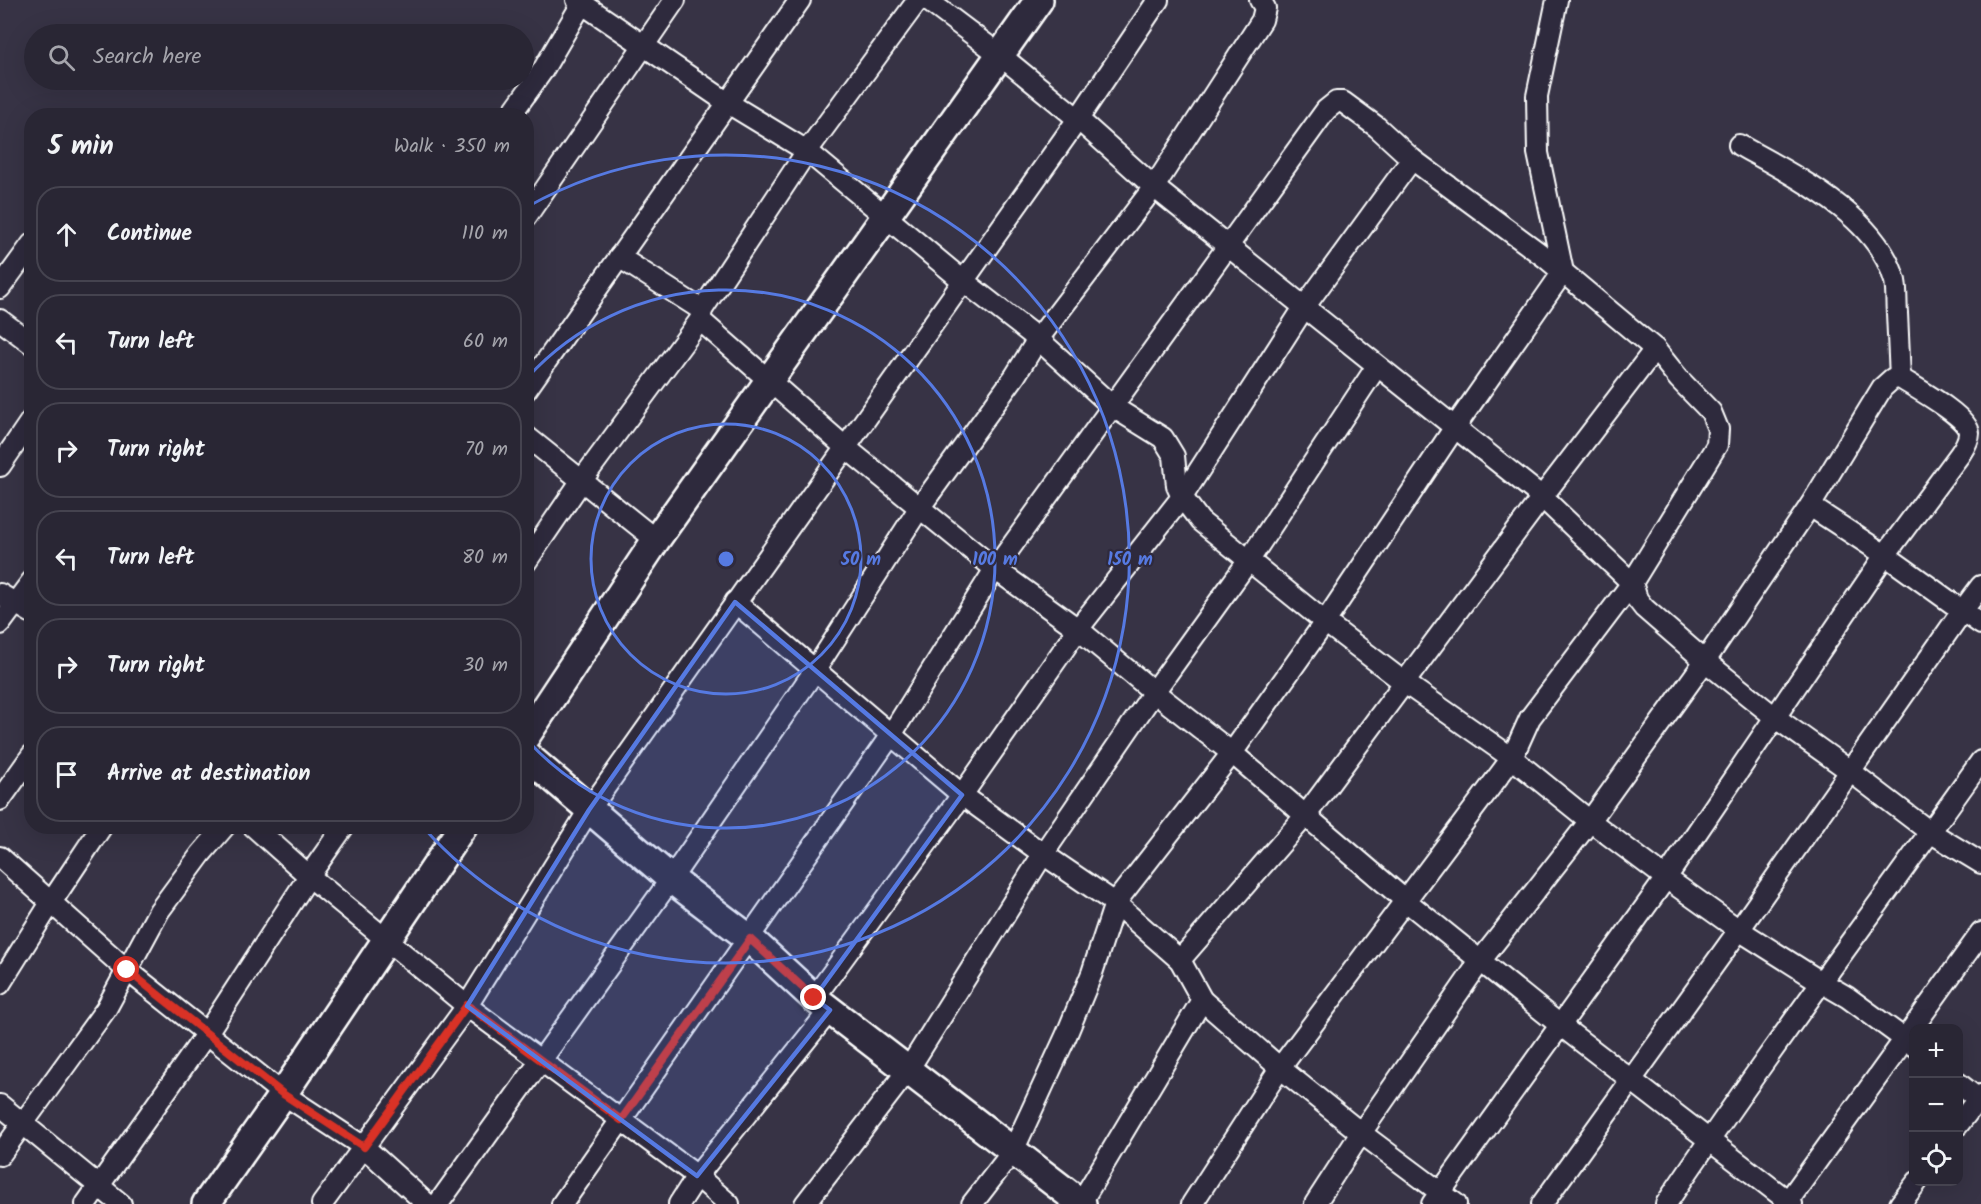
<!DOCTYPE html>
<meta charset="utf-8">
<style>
body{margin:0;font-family:Kalam,sans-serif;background:#312e3c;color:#f1f3f6}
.controls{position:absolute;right:18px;bottom:18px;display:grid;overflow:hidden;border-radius:12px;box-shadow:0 6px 24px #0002}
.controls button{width:54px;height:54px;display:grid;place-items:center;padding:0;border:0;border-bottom:2px solid #45434f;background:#292634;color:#f1f3f6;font:30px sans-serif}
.stop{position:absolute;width:18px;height:18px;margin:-14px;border:4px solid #d93025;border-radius:50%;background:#fff}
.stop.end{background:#d93025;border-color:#fff;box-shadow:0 2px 6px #0008}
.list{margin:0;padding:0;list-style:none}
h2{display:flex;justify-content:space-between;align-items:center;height:78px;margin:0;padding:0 24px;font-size:26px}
h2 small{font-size:20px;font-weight:400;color:#a5a5ac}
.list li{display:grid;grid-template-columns:39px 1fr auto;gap:18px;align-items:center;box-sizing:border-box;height:96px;margin:0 12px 12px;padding:0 12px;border:2px solid #45434f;border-radius:24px}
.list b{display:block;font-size:22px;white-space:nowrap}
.list em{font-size:20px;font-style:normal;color:#a5a5ac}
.icon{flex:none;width:33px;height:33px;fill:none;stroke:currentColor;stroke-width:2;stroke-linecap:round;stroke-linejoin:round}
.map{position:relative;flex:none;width:1981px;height:1204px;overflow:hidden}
.search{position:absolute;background:#292634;box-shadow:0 6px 24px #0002;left:24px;top:24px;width:510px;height:66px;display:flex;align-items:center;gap:15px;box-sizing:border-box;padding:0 21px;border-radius:33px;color:#a5a5ac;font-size:22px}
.panel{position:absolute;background:#292634;box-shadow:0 6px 24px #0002;left:24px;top:108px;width:510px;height:726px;border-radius:24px}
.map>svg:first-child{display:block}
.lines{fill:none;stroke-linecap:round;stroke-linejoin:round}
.street-casing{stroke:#fff;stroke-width:24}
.secondary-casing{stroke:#fff;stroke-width:32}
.street{stroke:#2f2a3d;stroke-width:20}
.secondary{stroke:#2f2a3d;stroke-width:27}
.route{stroke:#d93025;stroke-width:8}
.marked{fill:#567ae2;fill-opacity:0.2;stroke:#567ae2;stroke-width:4.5;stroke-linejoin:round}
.ring{fill:none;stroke:#567ae2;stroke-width:3}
.centre{fill:#567ae2;stroke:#2f2a3d;stroke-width:3}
.ring-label{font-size:18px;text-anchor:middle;font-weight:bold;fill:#567ae2;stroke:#2f2a3d;stroke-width:4.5;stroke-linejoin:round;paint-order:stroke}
</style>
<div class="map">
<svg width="1981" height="1204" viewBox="0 0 1981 1204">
<rect width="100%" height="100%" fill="#373345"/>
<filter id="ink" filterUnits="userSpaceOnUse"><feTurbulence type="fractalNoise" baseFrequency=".0167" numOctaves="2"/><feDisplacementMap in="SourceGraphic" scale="12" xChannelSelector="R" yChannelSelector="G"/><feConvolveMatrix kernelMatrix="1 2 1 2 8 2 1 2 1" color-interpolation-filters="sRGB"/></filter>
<g filter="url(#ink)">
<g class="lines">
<g class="street-casing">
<g id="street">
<path d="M577,0L728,103L807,151L962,280L1038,339L1113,407L1163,438L1174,456L1177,486L1182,497L1200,521L1325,622L1405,683L1512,758L1590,821L1666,878L1739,930L1821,982L1847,997L1914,1046"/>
<path d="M927,0L1000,55L1078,119L1154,187L1542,497L1632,583L1637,599L1644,608L1705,661L1776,718L1850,771L1930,832L1981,863"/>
<path d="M510,116L543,70L584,0"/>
<path d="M1739,145C1794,176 1877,215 1895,281C1897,291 1896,303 1897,313C1898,335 1899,356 1900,378"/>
<path d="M526,217L675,0"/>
<path d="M619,257L702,310"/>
<path d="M0,288L32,244"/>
<path d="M0,320L32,344"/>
<path d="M700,320L845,447L995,569L1078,629L1154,692L1232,753L1406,901L1560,1025L1792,1204"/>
<path d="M526,390L800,0"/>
<path d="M526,436L656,540"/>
<path d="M0,466L32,419"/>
<path d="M1810,506L1885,555L1981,624"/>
<path d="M526,562L582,480L700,320L702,310L807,151L918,0"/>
<path d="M0,594L32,613"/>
<path d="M735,602L962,795L1043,854L1115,903L1180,960L1202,1000L1280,1068L1361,1133L1456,1204"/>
<path d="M0,624L32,581"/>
<path d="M0,800L32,755"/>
<path d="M253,826L309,876L467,1006L697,1176L729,1204"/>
<path d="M0,857L127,970L283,1094L364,1147L427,1204"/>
<path d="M1180,960L1306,815L1542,497L1655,349"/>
<path d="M0,984L52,901L102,826"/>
<path d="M814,998L962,795L1078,629L1182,497L1305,306L1412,159"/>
<path d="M1958,1083L1981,1101"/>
<path d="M0,1105L121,1204"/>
<path d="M1958,1125L1981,1095"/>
<path d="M0,1155L106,1009L159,911L201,854L225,826"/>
<path d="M86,1204L207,1033L309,876L344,826"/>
<path d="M322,1204L467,1006L589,810L1078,119L1158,0"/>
<path d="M438,1204L671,879L815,670L920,507L1015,376L1038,339L1154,187L1262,20L1265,8L1260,0"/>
<path d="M562,1204L891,735L995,569L1326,110L1336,102H1343L1377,127L1412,159L1546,258L1655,349L1679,379L1711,412L1718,429L1717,445L1632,583L1530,718L1512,758L1280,1068L1192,1204"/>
<path d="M679,1204L697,1176L830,1010"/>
<path d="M805,1204L908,1070L1043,854L1154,692L1249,560L1377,366"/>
<path d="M972,1204L1013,1151L1066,1036L1092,973L1115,903L1232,753L1325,622L1455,427L1563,272L1538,153L1537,96L1557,0"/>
<path d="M1080,1204L1202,1000"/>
<path d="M1315,1204L1361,1133L1481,960L1590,821L1705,661L1810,506L1882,388L1892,379L1900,378C1914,387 1969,417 1969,433C1969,440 1964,448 1960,454L1885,555L1666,878L1432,1204"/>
<path d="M1542,1204L1739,930L1963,610L1981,586"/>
<path d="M1666,1204C1767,1053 1876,909 1981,761"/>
<path d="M1786,1204L1981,933"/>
<path d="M1900,1204L1917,1182"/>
</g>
</g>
<g class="secondary-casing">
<g id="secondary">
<path d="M526,736L656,540L1039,0"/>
<path d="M526,755L671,879L750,939L814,998L1082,1204"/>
<path d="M206,1204L283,1094L463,826"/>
</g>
</g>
<use href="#street" class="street"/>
<use href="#secondary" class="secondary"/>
</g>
</g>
<g class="lines" filter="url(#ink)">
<path class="route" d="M127,970L283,1094L364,1147L467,1005L621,1120L750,939L814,998"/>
</g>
<path class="marked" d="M735,602L962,795L814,998L830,1010L697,1176L467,1006L589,810Z"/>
<g class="ring">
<circle cx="726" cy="559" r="135"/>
<path d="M528 377A269 269 0 1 1 528 741"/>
<path d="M527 207A404 404 0 1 1 423 827"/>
</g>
<circle cx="726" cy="559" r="9" class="centre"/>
<g class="ring-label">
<text x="861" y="565">50 m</text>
<text x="995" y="565">100 m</text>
<text x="1130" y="565">150 m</text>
</g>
</svg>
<div class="controls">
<button>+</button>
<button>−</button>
<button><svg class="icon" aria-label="locate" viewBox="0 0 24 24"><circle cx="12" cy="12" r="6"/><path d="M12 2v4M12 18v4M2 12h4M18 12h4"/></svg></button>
</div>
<div class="stop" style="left:127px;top:970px"></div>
<div class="stop end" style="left:814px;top:998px"></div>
<div class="search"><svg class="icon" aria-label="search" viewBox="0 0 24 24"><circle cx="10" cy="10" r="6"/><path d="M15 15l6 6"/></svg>Search here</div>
<section class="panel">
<h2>5 min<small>Walk · 350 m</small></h2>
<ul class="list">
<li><svg class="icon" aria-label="ahead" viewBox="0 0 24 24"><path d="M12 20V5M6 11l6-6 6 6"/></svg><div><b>Continue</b></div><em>110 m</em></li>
<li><svg class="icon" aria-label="left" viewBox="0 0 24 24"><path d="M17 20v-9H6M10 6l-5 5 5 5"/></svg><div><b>Turn left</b></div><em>60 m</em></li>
<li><svg class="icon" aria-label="right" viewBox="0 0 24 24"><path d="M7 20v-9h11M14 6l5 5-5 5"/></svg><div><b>Turn right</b></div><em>70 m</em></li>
<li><svg class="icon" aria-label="left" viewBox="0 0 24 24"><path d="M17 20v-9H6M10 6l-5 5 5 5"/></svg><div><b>Turn left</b></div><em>80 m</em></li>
<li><svg class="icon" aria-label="right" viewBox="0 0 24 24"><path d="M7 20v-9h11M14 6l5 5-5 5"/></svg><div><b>Turn right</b></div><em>30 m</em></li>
<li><svg class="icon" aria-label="arrive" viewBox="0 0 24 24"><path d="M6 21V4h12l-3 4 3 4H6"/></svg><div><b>Arrive at destination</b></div></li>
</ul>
</section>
</div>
